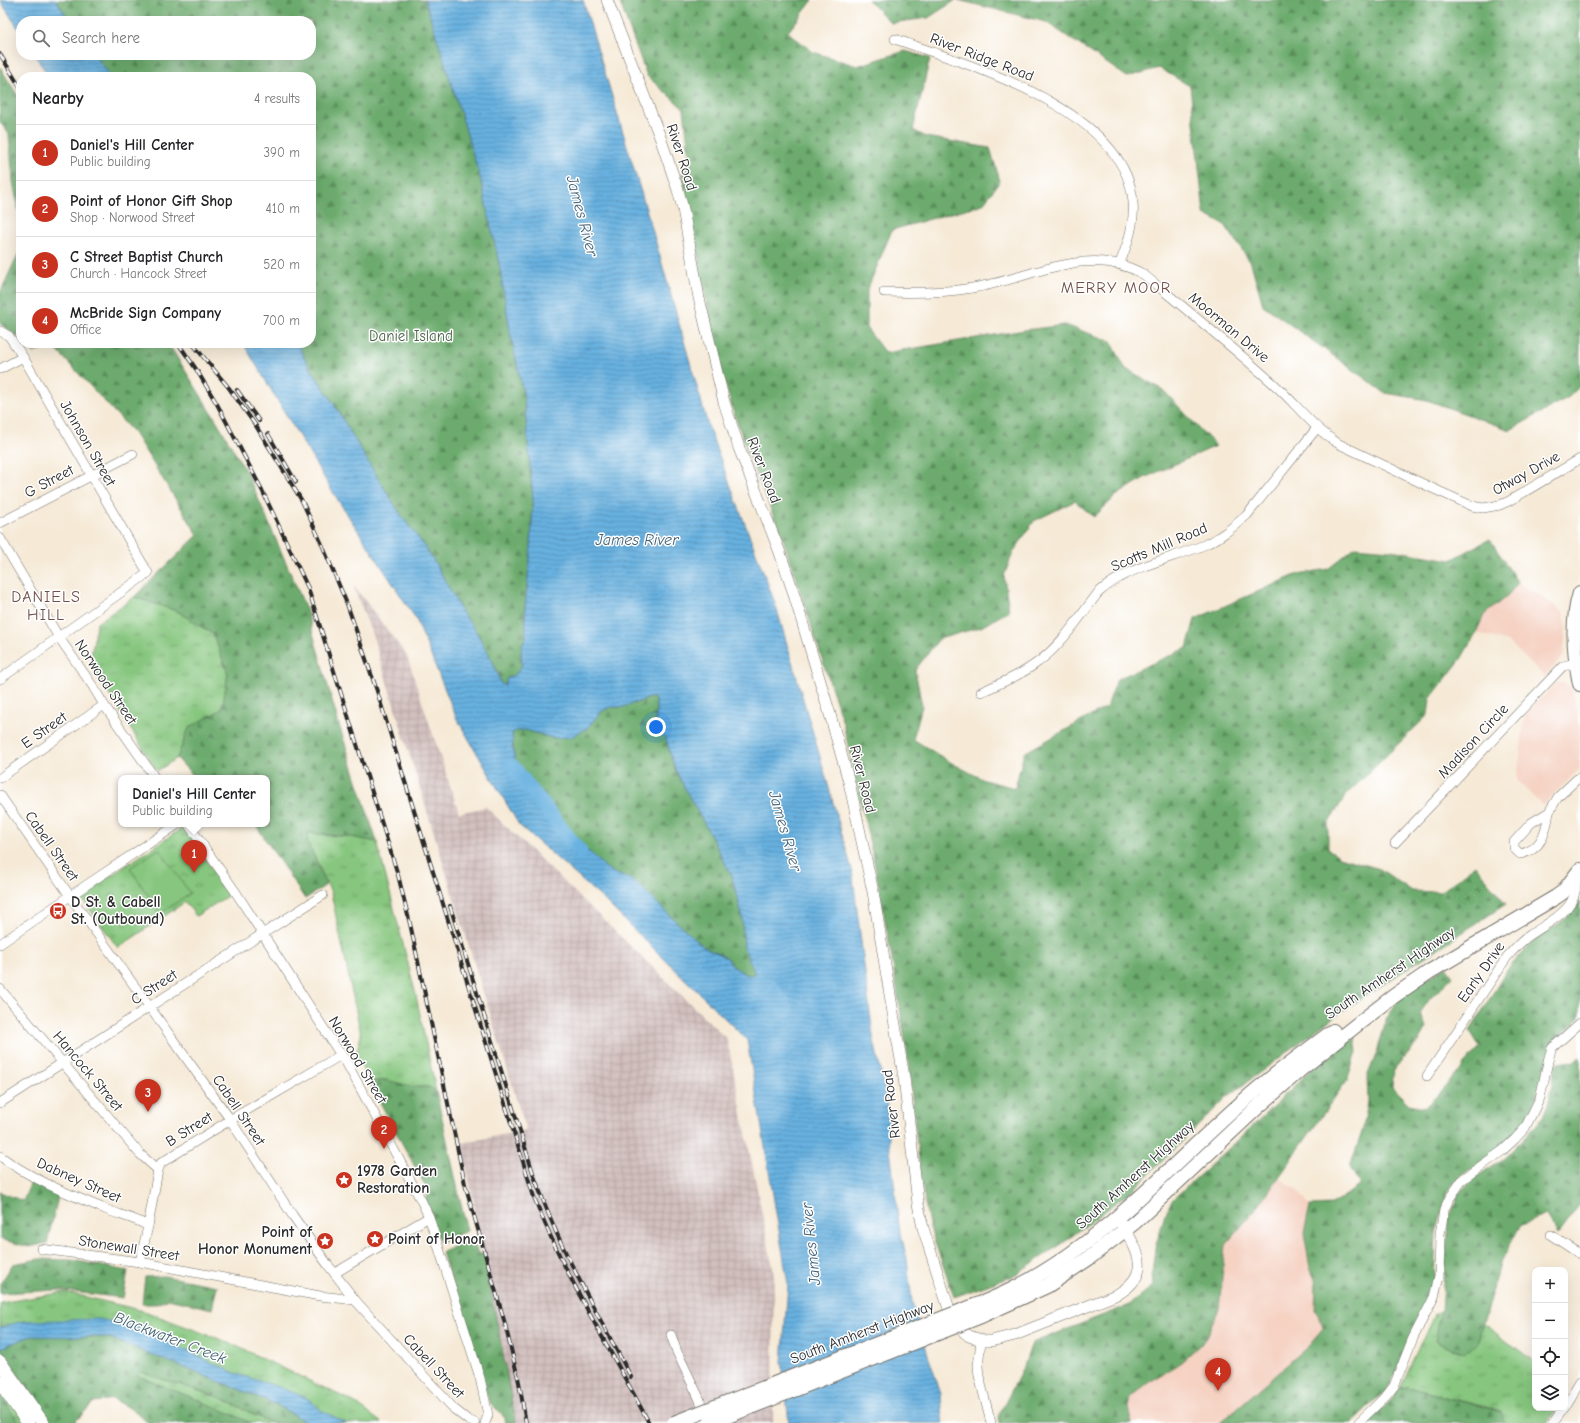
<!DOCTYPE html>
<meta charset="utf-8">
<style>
body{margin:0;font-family:"Comic Neue",sans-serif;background:#f2f2f2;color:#202124}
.controls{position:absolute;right:12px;bottom:12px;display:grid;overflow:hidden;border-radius:8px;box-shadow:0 4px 16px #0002}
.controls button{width:36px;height:36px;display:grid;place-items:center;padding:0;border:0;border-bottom:1px solid #e0e0e0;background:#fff;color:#202124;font:20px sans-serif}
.you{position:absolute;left:656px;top:727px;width:14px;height:14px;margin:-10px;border:3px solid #fff;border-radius:50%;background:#1a73e8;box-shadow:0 0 0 6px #1a73e833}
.badge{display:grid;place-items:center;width:26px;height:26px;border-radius:50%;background:#c8321e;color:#fff;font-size:13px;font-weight:700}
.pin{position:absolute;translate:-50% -33px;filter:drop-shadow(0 1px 2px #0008)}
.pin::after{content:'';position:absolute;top:21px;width:14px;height:12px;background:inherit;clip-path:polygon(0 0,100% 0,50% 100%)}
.popup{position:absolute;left:118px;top:775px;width:152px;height:52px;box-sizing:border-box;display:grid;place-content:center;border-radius:8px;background:#fff;filter:drop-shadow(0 1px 3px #0005);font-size:13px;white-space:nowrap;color:#757577}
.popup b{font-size:15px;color:#202124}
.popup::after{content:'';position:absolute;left:50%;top:100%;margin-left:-8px;border:8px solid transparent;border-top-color:#fff}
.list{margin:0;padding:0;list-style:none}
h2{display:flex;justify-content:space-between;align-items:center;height:52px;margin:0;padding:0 16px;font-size:17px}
h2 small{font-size:13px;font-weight:400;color:#757577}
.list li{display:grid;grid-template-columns:26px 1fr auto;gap:12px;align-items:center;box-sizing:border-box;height:56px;padding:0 16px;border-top:1px solid #e0e0e0}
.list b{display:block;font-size:15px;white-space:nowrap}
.list p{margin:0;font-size:13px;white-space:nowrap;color:#757577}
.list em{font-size:13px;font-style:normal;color:#757577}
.icon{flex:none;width:22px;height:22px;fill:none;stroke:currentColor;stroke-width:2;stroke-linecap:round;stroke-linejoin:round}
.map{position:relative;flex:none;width:1580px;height:1423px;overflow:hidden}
.search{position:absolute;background:#fff;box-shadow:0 4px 16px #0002;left:16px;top:16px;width:300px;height:44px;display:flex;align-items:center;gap:10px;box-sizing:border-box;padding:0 14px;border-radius:16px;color:#757577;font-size:15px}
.panel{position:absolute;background:#fff;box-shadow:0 4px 16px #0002;left:16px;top:72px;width:300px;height:276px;border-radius:16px}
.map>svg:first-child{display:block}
.built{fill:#f5d2c2}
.industrial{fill:url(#industrial-grid)}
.grass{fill:url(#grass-tufts);stroke:#587854}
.forest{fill:url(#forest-firs);stroke:#4c6b4c}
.pitch{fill:#86c67e;stroke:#587854}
.water{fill:url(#water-rules);stroke:#496e86;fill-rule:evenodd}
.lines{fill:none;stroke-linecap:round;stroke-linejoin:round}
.river{stroke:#67b1e0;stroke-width:15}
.minor-casing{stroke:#726e67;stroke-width:10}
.tertiary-casing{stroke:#726e67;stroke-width:12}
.secondary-casing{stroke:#726e67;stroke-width:14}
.primary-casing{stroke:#726e67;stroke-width:16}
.minor{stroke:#fff;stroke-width:9}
.tertiary{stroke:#fff;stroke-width:11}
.secondary{stroke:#fff;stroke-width:13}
.primary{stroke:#fff;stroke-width:14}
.rail-casing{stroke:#2b2b2b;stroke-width:4}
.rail{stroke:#fff;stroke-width:2.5;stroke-dasharray:8;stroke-linecap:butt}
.primary-bridge-casing{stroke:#726e67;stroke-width:16;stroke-linecap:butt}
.primary-bridge{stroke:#fff;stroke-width:14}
.labels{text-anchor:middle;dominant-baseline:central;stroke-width:3;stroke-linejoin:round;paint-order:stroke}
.street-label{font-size:15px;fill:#2b2b2b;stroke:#fff}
.park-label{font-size:15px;fill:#4b6148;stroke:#fff}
.poi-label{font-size:15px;font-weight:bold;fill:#2b2b2b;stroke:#fff;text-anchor:start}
.water-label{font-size:16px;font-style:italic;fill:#436173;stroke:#fff}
.neighbourhood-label{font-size:16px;letter-spacing:1px;fill:#70514a;stroke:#fff}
</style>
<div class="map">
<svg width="1580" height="1423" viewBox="0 0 1580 1423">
<defs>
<pattern id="industrial-grid" width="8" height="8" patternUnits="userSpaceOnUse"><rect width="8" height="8" fill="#d1bfbd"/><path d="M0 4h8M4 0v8" fill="none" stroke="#b4a4a3"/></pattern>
<pattern id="grass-tufts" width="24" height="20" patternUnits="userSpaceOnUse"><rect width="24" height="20" fill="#86c67e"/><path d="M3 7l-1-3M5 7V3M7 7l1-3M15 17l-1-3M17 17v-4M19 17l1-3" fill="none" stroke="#6ea167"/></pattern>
<pattern id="forest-firs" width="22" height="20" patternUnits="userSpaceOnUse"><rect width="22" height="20" fill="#6cab6d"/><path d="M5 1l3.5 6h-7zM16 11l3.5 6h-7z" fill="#598b5a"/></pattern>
<pattern id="water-rules" width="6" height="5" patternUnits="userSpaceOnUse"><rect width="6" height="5" fill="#67b1e0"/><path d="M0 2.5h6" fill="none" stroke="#5590b6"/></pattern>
</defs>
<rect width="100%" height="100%" fill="#fff"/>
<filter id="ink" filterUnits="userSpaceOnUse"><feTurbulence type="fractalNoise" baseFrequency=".025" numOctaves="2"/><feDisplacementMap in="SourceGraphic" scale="8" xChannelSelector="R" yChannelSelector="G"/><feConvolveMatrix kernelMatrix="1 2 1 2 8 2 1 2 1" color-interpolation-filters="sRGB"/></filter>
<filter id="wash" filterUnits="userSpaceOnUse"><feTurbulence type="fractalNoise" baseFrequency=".012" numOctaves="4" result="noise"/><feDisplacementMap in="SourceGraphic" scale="16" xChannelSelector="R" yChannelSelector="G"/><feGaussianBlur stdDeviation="0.9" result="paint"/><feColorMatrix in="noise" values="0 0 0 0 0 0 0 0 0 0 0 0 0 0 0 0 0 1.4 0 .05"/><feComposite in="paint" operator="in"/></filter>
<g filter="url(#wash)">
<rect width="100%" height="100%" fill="#f6ead7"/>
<g class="built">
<path d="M1518,583L1544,598L1564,613L1566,630L1563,656L1545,677L1508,642L1476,633L1484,615L1508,595Z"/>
<path d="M1564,682L1572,689L1580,727V768L1543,806L1517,781L1525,714L1556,683Z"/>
<path d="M1278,1177L1295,1188L1310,1206L1304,1233L1310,1268L1316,1282L1315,1309L1324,1327L1305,1349L1220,1423H1132L1128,1408L1130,1397L1152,1380L1219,1309L1225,1245L1258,1207Z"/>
</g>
<path class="industrial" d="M353,585L407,656L459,813L486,807L727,1039L774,1273L773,1423H516L462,1143L526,1130L373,637Z"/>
<g class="grass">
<path d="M134,597L177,611L213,634L228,674L222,709L189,728L177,758L157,771L97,675L91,656L97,623Z"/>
<path d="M184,827L229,895L196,916L185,902L118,948L80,896Z"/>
<path d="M308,833L351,837L377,842L415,991L436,1091L429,1087H413L386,1080L369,1082L356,1055L361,1035L331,893L307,840Z"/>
<path d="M65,1292L144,1311L230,1343L354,1402L382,1423H162L152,1409L102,1394L66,1403L23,1423H0V1303Z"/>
<path d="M1441,1311L1435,1341L1477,1344L1482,1323L1535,1362V1408H1557L1546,1423H1506L1501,1411L1408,1387L1400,1388L1434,1314Z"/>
</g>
<g class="forest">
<path d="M56,0H425L461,114L481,181L499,263L510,331L524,397L533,499L531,546L525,608L526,636L524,640L520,657L522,665L516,674L507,678L505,685H501L498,673L474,628L463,614L437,566L423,544L403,518L371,467L331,399L307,363L297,343H311V77H111L95,55H311V21H70Z"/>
<path d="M622,0H813L788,32L813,52L857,66L905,51L930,58L913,130L926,137L990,148L1000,181L983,204L892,230L867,290V329L885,353L1025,330L1065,325L1111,341L1125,368L1163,390L1216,446L1144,478L1116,496L1094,517L1075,501L1034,521L1013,553L1004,576L1009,611L981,627L939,639L915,670L922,706L913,739L950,762L984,780L1015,788L1024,753L1107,707L1117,679L1187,648L1195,619L1298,574L1328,569L1355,547L1391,550L1451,560L1490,539L1518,583L1508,595L1484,615L1476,633L1461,659L1430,699L1428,715L1346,795L1328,824V849L1342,858L1380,869L1412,891L1441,892L1475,865L1506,904L1338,1014L1227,1097L1135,1188L1063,1243L1013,1276L954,1297L929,1225L921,1179L907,1052L891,954L876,871L843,723L783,539L754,469L733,411L717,355L682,173L690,165L684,109L647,76L620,3Z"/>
<path d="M868,0H956L928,18L891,23Z"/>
<path d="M958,0H1580V386L1569,397L1510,430L1427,400L1385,393L1263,305L1251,263L1225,225L1204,214L1190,86L1159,68L1127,77L1046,22Z"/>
<path d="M0,67L21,101V224L13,181L9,134L0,122Z"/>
<path d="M21,248V339L0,324V293Z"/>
<path d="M25,343H168L218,423L248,475L306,609L340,728L377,842L351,837L308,833L307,840L326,885L305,899L255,824H267V778H195L177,758L189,728L222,709L228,674L213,634L177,611L134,597L198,535L134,433L51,344L34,353Z"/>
<path d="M653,697L656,702V735H663L666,738L669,750L676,771L691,800L711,835L723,860L731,873L742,915L744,948L755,974L747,975L742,972L734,967L727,958L704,947L630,879L616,874L606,868L592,854L564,834L558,826L549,822L541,814L537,805L534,791L526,784L519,772L513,752L512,733L516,731L526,730L553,738L571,737L587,728L602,711L611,707H623Z"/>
<path d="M1580,901V1018L1555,1040L1537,1097L1522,1126L1500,1148L1461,1177L1452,1186L1446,1197L1436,1233L1434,1286L1391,1384L1384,1393L1352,1423H1220L1305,1349L1324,1327L1315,1309L1316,1282L1310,1268L1304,1233L1310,1206L1332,1205L1360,1185L1350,1167L1363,1129L1368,1101L1367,1077L1377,1052L1387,1018L1399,998L1446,966L1453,976L1429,1000L1420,1013L1426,1027L1418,1042L1394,1069L1392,1087L1409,1104L1425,1107C1446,1089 1461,1066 1480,1047L1470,1031L1507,970L1533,941L1567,918Z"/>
<path d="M1355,1037L1357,1052L1347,1080L1258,1207L1225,1245L1219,1309L1204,1341L1180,1363L1152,1380L1130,1397L1128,1408L1132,1423H999L998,1417L1024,1366L1032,1343L1129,1305L1153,1286L1152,1273L1155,1248L1166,1211L1173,1199L1235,1143L1317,1064L1348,1038Z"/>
<path d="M1580,1057V1204L1558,1234L1546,1215L1521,1225L1501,1261L1477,1344L1464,1353L1446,1347L1435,1341L1441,1311L1448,1221L1459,1192L1479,1175L1503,1159L1539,1123L1548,1105L1556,1063L1575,1061Z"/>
<path d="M386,1080L413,1087H429L436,1091L467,1231L440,1242L424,1201L428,1194V1191L369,1082Z"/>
<path d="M32,1180L59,1193L47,1243L29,1247L0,1239V1192L23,1201Z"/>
<path d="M472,1239L478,1253L484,1254L516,1423H505C503,1409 495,1411 489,1401L442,1252Z"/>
<path d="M39,1259L72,1260L128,1271L123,1298L58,1290L0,1293V1284L13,1264Z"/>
<path d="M164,1276L217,1286L212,1309L168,1299L157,1304H142L145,1277Z"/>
<path d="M31,1336L107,1337L276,1404L307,1423H271L221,1398L140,1372L136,1375L218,1408L251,1423H148L135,1411L113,1399L94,1402L74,1423L50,1421L1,1348Z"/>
<path d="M1408,1387L1501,1412L1506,1423H1367L1392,1399L1400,1388Z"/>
<path d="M0,1396L20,1423H0Z"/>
</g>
<path class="pitch" d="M159,849L190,893L160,914L130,868Z"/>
<g class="water">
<path d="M0,0H56L70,21H21V33Z"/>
<path d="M425,0H583L653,232L709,429L775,603L827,781L852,870L873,1036L886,1095L890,1149L899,1225L907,1260L912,1302L930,1361L941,1394L943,1423H789L782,1362L788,1284L747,1040L603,899L519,825L457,719L416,619L332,491L243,343H297L307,363L331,399L371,467L403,518L423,544L437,566L463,614L474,628L493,662L501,684L505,685L507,678L516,674L522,665L521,650L526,636L525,608L531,546L533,499L524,397L510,331L499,263L481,181L461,114ZM653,697L656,702V736L662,735L666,738L669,750L676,771L691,800L711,835L723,860L731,873L742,915L744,948L755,974L747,975L742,972L734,967L727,958L704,947L666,912L642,888L630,879L616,874L606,868L592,854L564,834L558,826L549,822L539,809L534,791L526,784L519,772L513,752L512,733L516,731L526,730L553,738L571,737L587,728L602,711L611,707H623Z"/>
<path d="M35,55H95L111,77H49Z"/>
<path d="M99,1319L133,1326L237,1374L279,1387L307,1398L321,1410L346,1423H307L276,1404L107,1337L31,1336L0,1348V1327L24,1321Z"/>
</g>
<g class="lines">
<path class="river" d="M512,766L580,852"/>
</g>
</g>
<g filter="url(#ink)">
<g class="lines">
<g class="minor-casing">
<g id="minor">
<path d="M895,39C968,65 1126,109 1133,202C1135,223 1128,243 1120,263"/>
<path d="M884,292C913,293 943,293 972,288C1028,280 1088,242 1143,274C1188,311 1233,347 1276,386C1297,405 1314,429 1339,444L1434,489L1472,506L1483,508L1500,505L1509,501L1580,459"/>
<path d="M0,331L9,336L23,357L148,573L0,679"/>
<path d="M0,369L23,357"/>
<path d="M0,523L133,454"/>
<path d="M0,538L58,636L92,685L104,705L155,778"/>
<path d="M981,692C1001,683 1021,675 1038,662C1061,646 1081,615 1098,593C1127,566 1169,560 1204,545C1221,538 1234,526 1247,515L1317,428"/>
<path d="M0,778L104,705"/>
<path d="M0,795L70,896L227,1115L293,1216L328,1265L355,1300L454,1409L468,1420L475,1423"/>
<path d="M1549,812C1546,832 1542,850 1520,854L1514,848V842L1531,823Z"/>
<path d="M1549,812L1558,797L1577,779L1580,778"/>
<path d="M188,824L235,891L337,1049L345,1060L421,1200L429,1217L480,1378L488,1415L485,1423"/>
<path d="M1395,843L1563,666L1576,663"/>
<path d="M0,944L70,896L178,824"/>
<path d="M0,989L140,1154L158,1170"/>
<path d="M1427,1076L1507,957C1514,949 1521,941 1530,935C1552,920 1580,909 1576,876"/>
<path d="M0,1103L323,895"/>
<path d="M0,1156C31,1179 69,1194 105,1209C119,1215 135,1218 148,1226"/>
<path d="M1551,1235L1580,1254"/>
<path d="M41,1249L140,1262L320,1296L355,1300"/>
<path d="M140,1262L148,1226L158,1170L161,1163L230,1120L341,1055"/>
<path d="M335,1273L429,1217"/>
<path d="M671,1335L677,1352L700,1400L705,1423"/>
<path d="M981,1341L978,1366L979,1376L991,1423"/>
<path d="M1565,1407L1580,1382"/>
<path d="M1358,1423L1387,1395L1394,1386L1413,1338L1434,1297L1439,1277L1440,1234L1444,1210L1449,1199L1463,1179L1502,1151L1515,1139L1525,1128L1540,1098L1549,1057L1552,1048L1580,1023"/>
<path d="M1553,1423L1564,1408"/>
</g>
</g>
<g class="tertiary-casing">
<path id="tertiary" d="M607,0L660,137L678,190L683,209L699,298L724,402L739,448L779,550L792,588L829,711L849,782L873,892L896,1031L904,1077L918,1204L923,1228L950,1312L963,1331L969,1336L984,1341H991L1015,1335L1118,1294C1153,1273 1138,1251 1121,1223"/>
</g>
<g class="secondary-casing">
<g id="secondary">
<path d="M0,1362L43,1423"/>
<path d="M0,1382L28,1423"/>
</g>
</g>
<g class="primary-casing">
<g id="primary">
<path d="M1580,593C1571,622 1574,654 1580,684"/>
<path d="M977,1305C1085,1265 1162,1172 1247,1098C1274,1074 1304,1053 1333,1031"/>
<path d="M981,1316L1047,1286L1089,1258L1135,1222L1260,1105L1301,1069L1359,1023L1394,996L1429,972L1556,897L1563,892L1580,870"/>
</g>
</g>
<use href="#minor" class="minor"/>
<use href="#tertiary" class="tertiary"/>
<use href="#secondary" class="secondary"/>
<use href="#primary" class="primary"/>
<g class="rail-casing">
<g id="rail">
<path d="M0,54L21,89"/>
<path d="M178,343L196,369L217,404L262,490L308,588L398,875L411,928L465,1184L504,1320L519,1382L526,1423"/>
<path d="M192,343L229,388L256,426L302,501L321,542L347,604L376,688L534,1197C565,1277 610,1348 649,1423"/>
<path d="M237,390L259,421"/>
<path d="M268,434L296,482"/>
<path d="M450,906L534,1176C543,1200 552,1224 563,1247C584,1291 608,1334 631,1377"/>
</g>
</g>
<use href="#rail" class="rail"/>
<g class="primary-bridge-casing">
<g id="primary-bridge">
<path d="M674,1423L977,1305"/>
<path d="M710,1423L981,1316"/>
</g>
</g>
<use href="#primary-bridge" class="primary-bridge"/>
</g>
</g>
<defs>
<g id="bus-disc" transform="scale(0.9)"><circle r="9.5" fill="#c8321e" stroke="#fff"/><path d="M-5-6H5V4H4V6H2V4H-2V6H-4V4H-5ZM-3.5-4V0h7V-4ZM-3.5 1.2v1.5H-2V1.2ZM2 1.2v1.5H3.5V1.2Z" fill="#fff"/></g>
<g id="sight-disc" transform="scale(0.9)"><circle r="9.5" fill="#c8321e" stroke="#fff"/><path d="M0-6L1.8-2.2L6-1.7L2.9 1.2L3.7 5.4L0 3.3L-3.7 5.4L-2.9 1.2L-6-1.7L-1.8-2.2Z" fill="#fff"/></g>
</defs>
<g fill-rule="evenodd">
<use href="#bus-disc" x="58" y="911"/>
<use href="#sight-disc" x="344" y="1180"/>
<use href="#sight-disc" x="375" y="1239"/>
<use href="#sight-disc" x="325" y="1241"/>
</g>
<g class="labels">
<g class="street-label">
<text transform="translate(982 57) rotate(21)">River Ridge Road</text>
<text transform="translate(682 157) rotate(72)">River Road</text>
<text transform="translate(1229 327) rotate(40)">Moorman Drive</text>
<text transform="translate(88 443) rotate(60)">Johnson Street</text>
<text transform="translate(764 470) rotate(69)">River Road</text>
<text transform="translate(1526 473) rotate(-29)">Otway Drive</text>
<text transform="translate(49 481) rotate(-28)">G Street</text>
<text transform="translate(1159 547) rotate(-23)">Scotts Mill Road</text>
<text transform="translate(106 682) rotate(56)">Norwood Street</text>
<text transform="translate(44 730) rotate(-35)">E Street</text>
<text transform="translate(1473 741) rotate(-47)">Madison Circle</text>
<text transform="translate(863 779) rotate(76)">River Road</text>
<text transform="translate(52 846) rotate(55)">Cabell Street</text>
<text transform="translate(1481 972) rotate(-55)">Early Drive</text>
<text transform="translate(1390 973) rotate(-34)">South Amherst Highway</text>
<text transform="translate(154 987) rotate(-33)">C Street</text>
<text transform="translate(358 1060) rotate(59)">Norwood Street</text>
<text transform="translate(88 1071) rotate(50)">Hancock Street</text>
<text transform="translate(891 1104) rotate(-97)">River Road</text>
<text transform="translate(239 1110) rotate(56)">Cabell Street</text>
<text transform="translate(189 1129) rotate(-32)">B Street</text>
<text transform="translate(1135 1175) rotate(-42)">South Amherst Highway</text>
<text transform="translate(79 1180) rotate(24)">Dabney Street</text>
<text transform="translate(129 1248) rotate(9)">Stonewall Street</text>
<text transform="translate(862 1332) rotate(-21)">South Amherst Highway</text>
<text transform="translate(434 1366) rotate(47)">Cabell Street</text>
</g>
<g class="park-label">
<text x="411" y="336">Daniel Island</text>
</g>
<g class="poi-label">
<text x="71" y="902">D St. &amp; Cabell<tspan x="71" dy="17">St. (Outbound)</tspan></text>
<text x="357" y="1171">1978 Garden<tspan x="357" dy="17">Restoration</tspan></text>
<text x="312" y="1232" text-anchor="end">Point of<tspan x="312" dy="17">Honor Monument</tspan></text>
<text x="388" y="1239">Point of Honor</text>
</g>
<g class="water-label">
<text transform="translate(582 216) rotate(75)">James River</text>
<text x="637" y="540">James River</text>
<text transform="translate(785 831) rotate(74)">James River</text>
<text transform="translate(811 1244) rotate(-96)">James River</text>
<text transform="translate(170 1338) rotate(21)">Blackwater Creek</text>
</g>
<g class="neighbourhood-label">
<text x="1116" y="288">MERRY MOOR</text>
<text x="46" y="597">DANIELS<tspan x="46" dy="18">HILL</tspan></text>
</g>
</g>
</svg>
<div class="controls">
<button>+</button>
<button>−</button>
<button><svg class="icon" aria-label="locate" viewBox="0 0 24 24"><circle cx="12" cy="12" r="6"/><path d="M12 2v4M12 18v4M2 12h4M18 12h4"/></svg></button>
<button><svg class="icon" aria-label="layers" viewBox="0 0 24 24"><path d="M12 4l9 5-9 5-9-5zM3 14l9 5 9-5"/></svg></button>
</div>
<div class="you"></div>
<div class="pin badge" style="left:194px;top:873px">1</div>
<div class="popup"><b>Daniel's Hill Center</b>Public building</div>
<div class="pin badge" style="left:384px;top:1149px">2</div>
<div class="pin badge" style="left:148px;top:1112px">3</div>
<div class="pin badge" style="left:1218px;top:1391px">4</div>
<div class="search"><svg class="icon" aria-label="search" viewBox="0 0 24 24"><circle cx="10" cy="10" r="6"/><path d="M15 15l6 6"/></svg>Search here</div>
<section class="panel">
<h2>Nearby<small>4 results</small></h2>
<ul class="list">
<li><span class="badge">1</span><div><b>Daniel's Hill Center</b><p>Public building</p></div><em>390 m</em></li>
<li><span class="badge">2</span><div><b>Point of Honor Gift Shop</b><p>Shop · Norwood Street</p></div><em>410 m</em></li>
<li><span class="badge">3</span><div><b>C Street Baptist Church</b><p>Church · Hancock Street</p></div><em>520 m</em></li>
<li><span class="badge">4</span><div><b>McBride Sign Company</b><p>Office</p></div><em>700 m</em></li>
</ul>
</section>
</div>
